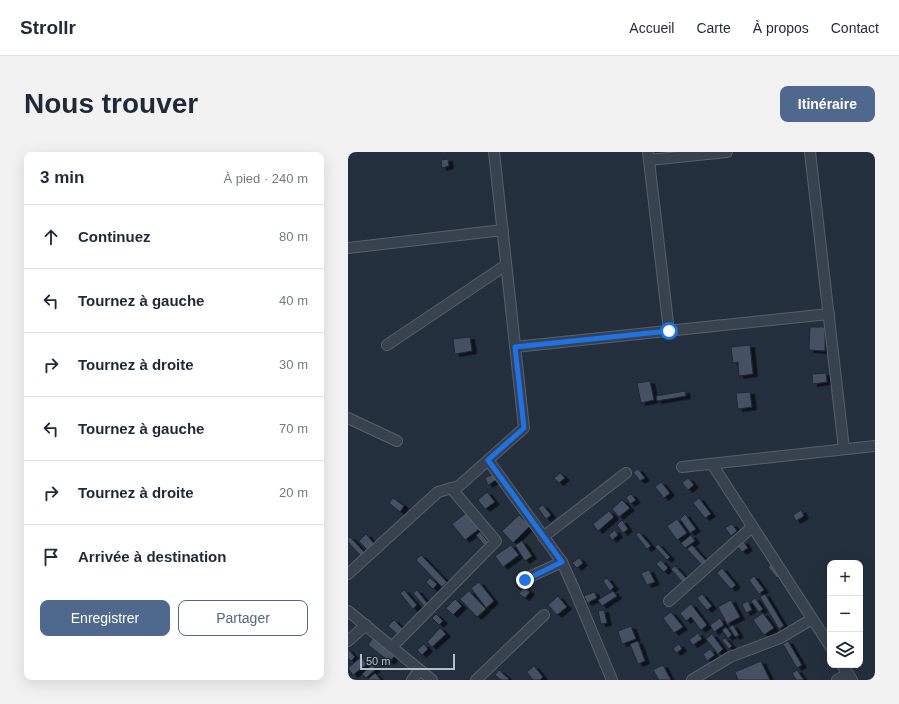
<!DOCTYPE html>
<html lang="fr">
<meta charset="utf-8">
<style>
body{margin:0;font-family:Arial,sans-serif;background:#f2f2f3;color:#1f2937}
.controls{position:absolute;right:12px;bottom:12px;display:grid;overflow:hidden;border-radius:8px;box-shadow:0 4px 16px #0002}
.controls button{width:36px;height:36px;display:grid;place-items:center;padding:0;border:0;border-bottom:1px solid #e0e1e3;background:#fff;color:#1f2937;font:20px sans-serif}
.scale{position:absolute;left:12px;bottom:10px;width:95px;box-sizing:border-box;padding-left:4px;border:2px solid #b4bcc9;border-top:0;font-size:11px;line-height:14px;white-space:nowrap;color:#b4bcc9;-webkit-text-stroke:3px #1d2633;paint-order:stroke}
.stop{position:absolute;width:12px;height:12px;margin:-9px;border:3px solid #1a73e8;border-radius:50%;background:#fff}
.stop.end{background:#1a73e8;border-color:#fff;box-shadow:0 1px 4px #0008}
.list{margin:0;padding:0;list-style:none}
h2{display:flex;justify-content:space-between;align-items:center;height:52px;margin:0;padding:0 16px;font-size:17px}
h2 small{font-size:13px;font-weight:400;color:#747a83}
.list li{display:grid;grid-template-columns:26px 1fr auto;gap:12px;align-items:center;box-sizing:border-box;height:64px;padding:0 16px;border-top:1px solid #e0e1e3}
.list b{display:block;font-size:15px;white-space:nowrap}
.list em{font-size:13px;font-style:normal;color:#747a83}
.actions{display:flex;gap:8px;padding:12px 16px}
.actions a{flex:1;padding:9px 0;border:1px solid #4f688e;border-radius:8px;text-align:center;font-size:14px;color:#4f688e}
.actions .main{background:#4f688e;color:#fff}
.icon{flex:none;width:22px;height:22px;fill:none;stroke:currentColor;stroke-width:2;stroke-linecap:round;stroke-linejoin:round}
.map{position:relative;flex:none;width:527px;height:528px;overflow:hidden;border-radius:8px}
header{display:flex;align-items:center;gap:24px;box-sizing:border-box;height:56px;padding:0 20px;background:#fff;border-bottom:1px solid #e0e1e3}
header strong{font-size:19px}
nav{display:flex;gap:22px;margin-inline-start:auto;font-size:14px}
.intro{display:flex;align-items:center;justify-content:space-between;box-sizing:border-box;height:96px;padding:0 24px}
h1{margin:0;font-size:28px}
.button{padding:10px 18px;border-radius:8px;background:#4f688e;color:#fff;font-size:14px;font-weight:700}
main{display:flex;gap:24px;padding:0 24px}
aside{flex:1;background:#fff;border-radius:8px;box-shadow:0 4px 16px #0002}
.map>svg:first-child{display:block}
.building{fill:#455162;stroke:#1f2835;filter:url(#shadow)}
.lines{fill:none;stroke-linecap:round;stroke-linejoin:round}
.minor-casing{stroke:#565f6c;stroke-width:12}
.minor{stroke:#38414e;stroke-width:10}
.route{stroke:#1a73e8;stroke-width:5}
</style>
<header>
<strong>Strollr</strong>
<nav><a>Accueil</a><a>Carte</a><a>À propos</a><a>Contact</a></nav>
</header>
<div class="intro"><h1>Nous trouver</h1><a class="button">Itinéraire</a></div>
<main>
<aside>
<h2>3 min<small>À pied · 240 m</small></h2>
<ul class="list">
<li><svg class="icon" aria-label="ahead" viewBox="0 0 24 24"><path d="M12 20V5M6 11l6-6 6 6"/></svg><div><b>Continuez</b></div><em>80 m</em></li>
<li><svg class="icon" aria-label="left" viewBox="0 0 24 24"><path d="M17 20v-9H6M10 6l-5 5 5 5"/></svg><div><b>Tournez à gauche</b></div><em>40 m</em></li>
<li><svg class="icon" aria-label="right" viewBox="0 0 24 24"><path d="M7 20v-9h11M14 6l5 5-5 5"/></svg><div><b>Tournez à droite</b></div><em>30 m</em></li>
<li><svg class="icon" aria-label="left" viewBox="0 0 24 24"><path d="M17 20v-9H6M10 6l-5 5 5 5"/></svg><div><b>Tournez à gauche</b></div><em>70 m</em></li>
<li><svg class="icon" aria-label="right" viewBox="0 0 24 24"><path d="M7 20v-9h11M14 6l5 5-5 5"/></svg><div><b>Tournez à droite</b></div><em>20 m</em></li>
<li><svg class="icon" aria-label="arrive" viewBox="0 0 24 24"><path d="M6 21V4h12l-3 4 3 4H6"/></svg><div><b>Arrivée à destination</b></div></li>
</ul>
<div class="actions"><a class="main">Enregistrer</a><a>Partager</a></div>
</aside>
<div class="map">
<svg width="527" height="528" viewBox="0 0 527 528">
<defs>
<filter id="shadow"><feDropShadow dx="4.5" dy="2.5" stdDeviation="0" flood-color="#0009"/></filter>
</defs>
<rect width="100%" height="100%" fill="#242f3e"/>
<g class="building">
<path d="M100,7L101,14L94,16L93,8Z"/>
<path d="M462,175H477V199L461,198Z"/>
<path d="M122,185L124,199L107,202L105,187Z"/>
<path d="M402,193L405,222L391,224L390,210L385,211L383,195Z"/>
<path d="M478,221L479,230L465,232L464,222Z"/>
<path d="M302,229L306,248L293,251L289,231Z"/>
<path d="M337,239L338,244L309,249L308,244Z"/>
<path d="M402,240L404,255L390,257L388,241Z"/>
<path d="M290,317L297,326L292,329L285,320Z"/>
<path d="M212,321L217,326L211,331L206,326Z"/>
<path d="M145,322L148,328L140,333L137,326Z"/>
<path d="M340,326L346,333L340,338L334,331Z"/>
<path d="M313,330L322,341L316,346L307,335Z"/>
<path d="M139,340L147,350L137,357L130,348Z"/>
<path d="M283,342L288,348L282,352L278,345Z"/>
<path d="M45,346L56,354L52,360L41,351Z"/>
<path d="M351,346L363,362L357,366L345,351Z"/>
<path d="M274,348L282,356L271,365L264,357Z"/>
<path d="M195,353L203,363L198,367L190,356Z"/>
<path d="M453,358L456,364L448,369L445,363Z"/>
<path d="M261,359L266,365L250,379L245,372Z"/>
<path d="M118,361L131,377L117,388L104,372Z"/>
<path d="M337,362L348,377L342,381L332,367Z"/>
<path d="M171,363L182,374L165,391L154,379Z"/>
<path d="M329,367L339,381L329,388L319,374Z"/>
<path d="M274,368L280,377L275,381L269,373Z"/>
<path d="M384,372L389,379L383,384L377,376Z"/>
<path d="M267,378L270,383L264,388L261,383Z"/>
<path d="M132,380L140,390L136,393L128,383Z"/>
<path d="M291,380L303,394L299,397L288,383Z"/>
<path d="M18,382L28,394L21,400L11,389Z"/>
<path d="M343,383L347,389L337,396L333,391Z"/>
<path d="M2,385L19,403L15,406L0,390V386Z"/>
<path d="M174,389L184,404L177,409L167,393Z"/>
<path d="M395,389L400,396L394,400L389,394Z"/>
<path d="M310,392L322,405L319,408L307,395Z"/>
<path d="M163,393L171,403L155,415L147,404Z"/>
<path d="M344,393L360,411L356,415L339,397Z"/>
<path d="M73,403L99,430L94,435L68,408Z"/>
<path d="M231,406L235,411L229,416L224,411Z"/>
<path d="M313,408L320,416L316,420L308,412Z"/>
<path d="M424,411L433,422L429,426L420,415Z"/>
<path d="M327,414L340,428L336,432L323,417Z"/>
<path d="M374,416L388,433L383,437L369,421Z"/>
<path d="M301,418L307,430L299,433L293,421Z"/>
<path d="M406,424L416,438L411,442L401,428Z"/>
<path d="M82,426L89,432L85,437L78,430Z"/>
<path d="M259,426L266,435L262,439L255,429Z"/>
<path d="M131,430L146,449L138,456L123,436Z"/>
<path d="M176,435L182,440L177,446L171,442Z"/>
<path d="M56,438L69,453L65,457L52,441Z"/>
<path d="M69,438L80,452L77,455L65,441Z"/>
<path d="M121,439L138,457L129,465L112,447Z"/>
<path d="M265,439L269,444L254,454L250,448Z"/>
<path d="M246,440L249,446L239,451L236,444Z"/>
<path d="M354,442L364,454L359,458L349,446Z"/>
<path d="M417,442L436,474L431,477L412,445Z"/>
<path d="M210,444L219,455L209,463L200,453Z"/>
<path d="M407,446L415,457L411,460L403,449Z"/>
<path d="M107,447L114,454L105,463L98,456Z"/>
<path d="M383,448L392,465L379,472L370,455Z"/>
<path d="M400,449L404,458L398,461L394,452Z"/>
<path d="M343,452L359,473L353,478L343,465L338,469L332,461Z"/>
<path d="M256,458L259,471L253,472L250,459Z"/>
<path d="M323,460L335,475L326,481L315,466Z"/>
<path d="M415,461L426,476L416,483L405,468Z"/>
<path d="M88,462L95,469L91,473L84,466Z"/>
<path d="M372,466L376,473L366,480L362,473Z"/>
<path d="M46,468L55,477L50,483L40,474Z"/>
<path d="M385,473L391,483L387,485L381,475Z"/>
<path d="M283,474L288,487L274,492L270,479Z"/>
<path d="M378,475L384,483L380,486L374,478Z"/>
<path d="M92,476L98,482L84,495L79,490Z"/>
<path d="M350,481L354,487L345,493L341,488Z"/>
<path d="M364,482L375,497L370,502L358,487Z"/>
<path d="M25,486L48,502L42,510L20,493Z"/>
<path d="M377,486L384,494L381,497L374,488Z"/>
<path d="M290,489L297,509L290,512L282,492Z"/>
<path d="M440,489L454,513L449,516L435,492Z"/>
<path d="M76,492L80,497L74,503L69,498Z"/>
<path d="M331,492L334,497L328,501L325,496Z"/>
<path d="M0,497L7,505L3,509L0,506Z"/>
<path d="M362,497L367,503L359,509L355,502Z"/>
<path d="M13,505L19,512L5,523L0,516Z"/>
<path d="M413,509L422,528H390L387,520Z"/>
<path d="M24,513L28,517L18,526L14,522Z"/>
<path d="M315,513L323,528H311L305,518Z"/>
<path d="M186,514L195,525L192,528H185L179,520Z"/>
<path d="M151,518L161,527L160,528H153L147,523Z"/>
<path d="M449,518L456,528H448L444,521Z"/>
<path d="M27,521L33,528H19Z"/>
</g>
<g class="lines">
<g class="minor-casing">
<g id="minor">
<path d="M300,0L321,179"/>
<path d="M462,0L496,297"/>
<path d="M301,8L379,0"/>
<path d="M0,96L155,78"/>
<path d="M39,193L158,113"/>
<path d="M167,195L481,162"/>
<path d="M0,266L49,289"/>
<path d="M140,308L214,410L227,439L264,528"/>
<path d="M364,312L482,494"/>
<path d="M334,315L527,294"/>
<path d="M195,385L278,321"/>
<path d="M0,422L90,340L111,334L176,276L146,0"/>
<path d="M177,427L214,410"/>
<path d="M321,449L404,375"/>
<path d="M0,459L84,528"/>
<path d="M0,489L18,473"/>
<path d="M44,495L148,389L103,336"/>
<path d="M494,513L504,528"/>
<path d="M64,528L72,518"/>
<path d="M128,528L196,463"/>
<path d="M344,528L382,505L432,486L464,467"/>
<path d="M489,528L500,522"/>
</g>
</g>
<use href="#minor" class="minor"/>
</g>
<g class="lines">
<path class="route" d="M177,428L214,410L140,308L176,276L167,195L321,179"/>
</g>
</svg>
<div class="controls">
<button>+</button>
<button>−</button>
<button><svg class="icon" aria-label="layers" viewBox="0 0 24 24"><path d="M12 4l9 5-9 5-9-5zM3 14l9 5 9-5"/></svg></button>
</div>
<div class="scale">50 m</div>
<div class="stop" style="left:321px;top:179px"></div>
<div class="stop end" style="left:177px;top:428px"></div>
</div>
</main>
